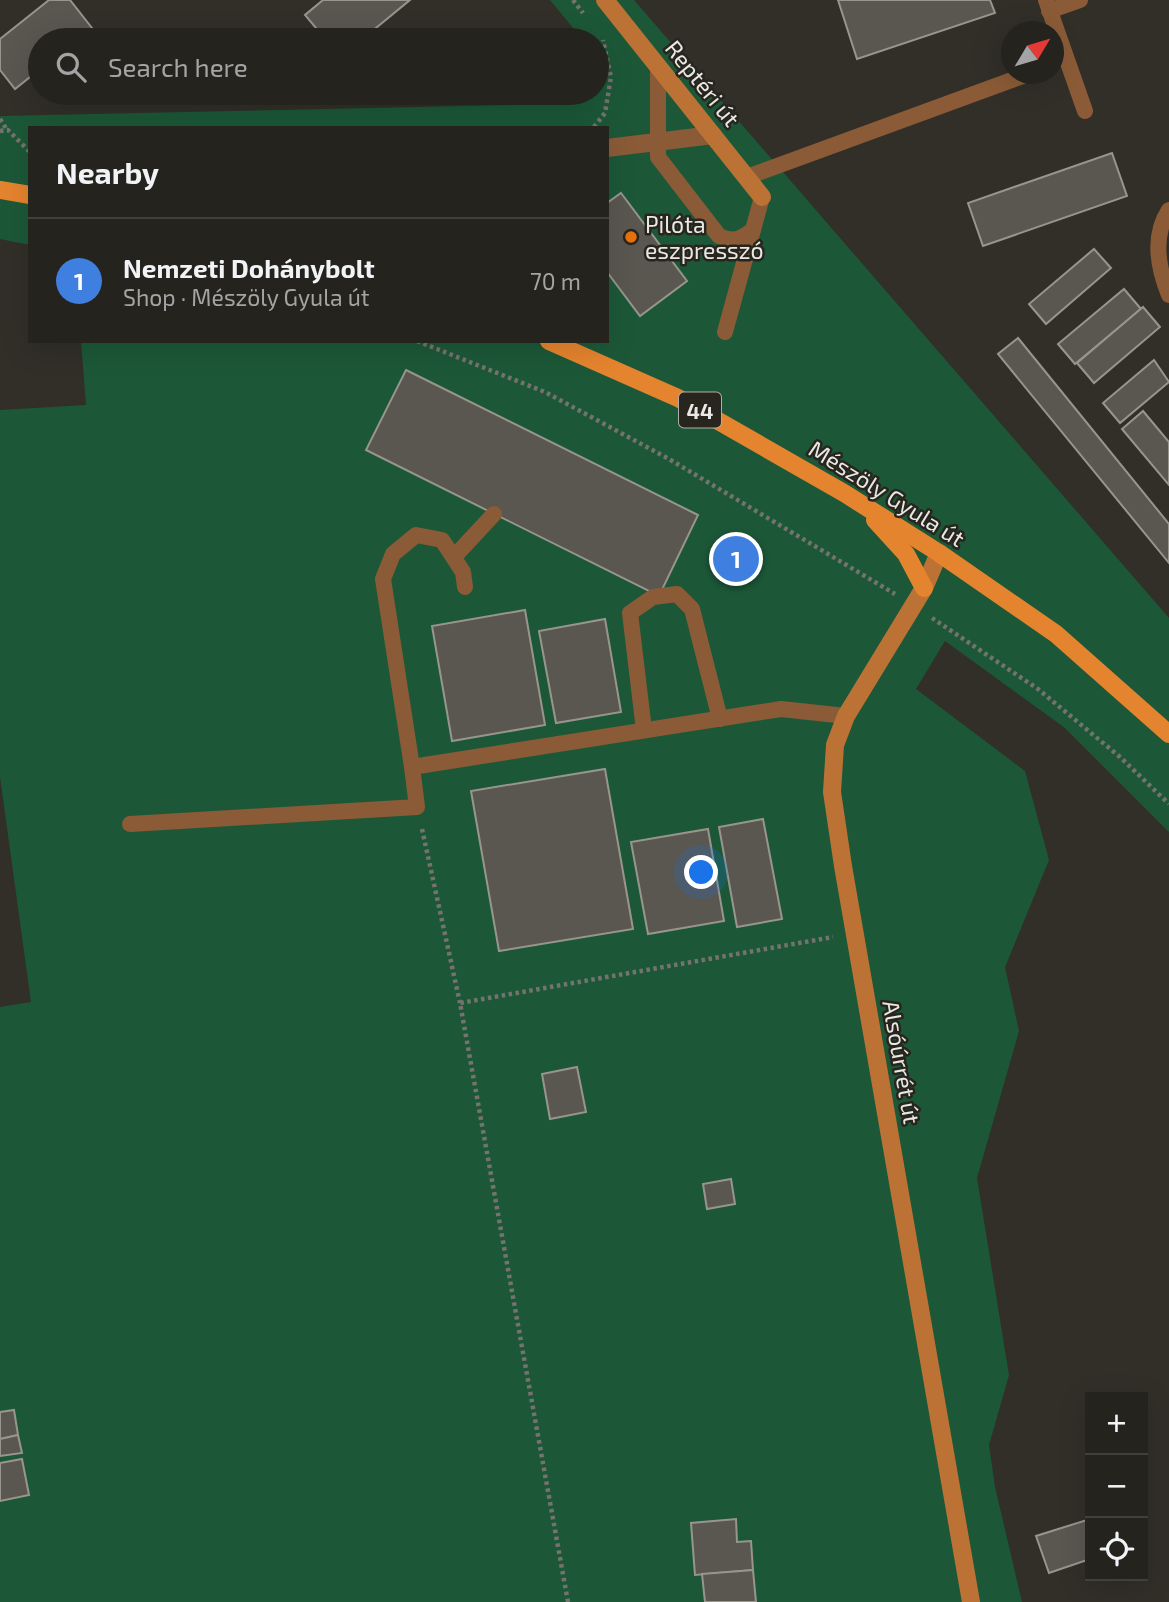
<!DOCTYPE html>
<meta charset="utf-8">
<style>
body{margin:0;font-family:"Exo 2",sans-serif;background:#2d2b27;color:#f1f3f6}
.controls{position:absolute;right:21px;bottom:21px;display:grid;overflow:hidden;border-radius:0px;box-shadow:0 7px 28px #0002}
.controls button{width:63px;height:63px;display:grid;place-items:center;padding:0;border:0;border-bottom:2px solid #42403c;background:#25231e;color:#f1f3f6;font:35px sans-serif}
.compass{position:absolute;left:1001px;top:21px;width:63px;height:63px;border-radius:50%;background:#25231e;box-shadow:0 7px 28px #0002;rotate:52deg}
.you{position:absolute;left:702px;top:873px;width:24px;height:24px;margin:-18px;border:5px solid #fff;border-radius:50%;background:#1a73e8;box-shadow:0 0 0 10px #1a73e833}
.badge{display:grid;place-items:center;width:46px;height:46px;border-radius:50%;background:#bca0f2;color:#fff;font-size:23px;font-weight:700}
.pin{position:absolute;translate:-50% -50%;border:4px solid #fff;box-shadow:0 2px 7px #0006}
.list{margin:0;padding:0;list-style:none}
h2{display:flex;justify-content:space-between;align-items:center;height:91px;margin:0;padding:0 28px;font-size:30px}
h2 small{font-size:23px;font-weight:400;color:#a3a4a4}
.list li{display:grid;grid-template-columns:46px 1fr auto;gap:21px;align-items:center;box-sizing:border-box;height:126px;padding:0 28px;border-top:2px solid #42403c}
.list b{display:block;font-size:26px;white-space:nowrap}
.list p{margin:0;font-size:23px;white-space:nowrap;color:#a3a4a4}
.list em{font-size:23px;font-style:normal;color:#a3a4a4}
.icon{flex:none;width:38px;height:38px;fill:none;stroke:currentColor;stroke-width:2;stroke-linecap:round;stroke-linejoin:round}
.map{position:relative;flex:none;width:1169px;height:1602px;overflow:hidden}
.search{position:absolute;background:#25231e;box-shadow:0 7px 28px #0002;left:28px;top:28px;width:581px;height:77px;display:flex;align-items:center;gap:18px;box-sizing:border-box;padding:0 24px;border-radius:38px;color:#a3a4a4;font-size:26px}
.panel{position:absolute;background:#25231e;box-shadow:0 7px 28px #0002;left:28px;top:126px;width:581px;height:217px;border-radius:0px}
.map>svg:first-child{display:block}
.green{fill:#1c5838}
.building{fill:#59574f;stroke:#98958d;stroke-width:2}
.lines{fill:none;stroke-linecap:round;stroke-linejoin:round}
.path{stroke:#75736d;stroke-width:4.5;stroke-dasharray:3.5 3.5;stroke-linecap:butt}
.lane{stroke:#8b5b37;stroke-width:16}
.street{stroke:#8b5b37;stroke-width:18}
.secondary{stroke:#bd7235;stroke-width:18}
.primary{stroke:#e5842e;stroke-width:18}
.food-dot{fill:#e8710a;stroke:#27251e;stroke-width:2.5}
.labels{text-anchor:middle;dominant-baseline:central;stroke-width:5;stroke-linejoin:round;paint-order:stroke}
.shield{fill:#27251e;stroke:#b0aea9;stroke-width:2}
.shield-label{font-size:21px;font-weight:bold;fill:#eae8e4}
.street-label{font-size:23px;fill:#eae8e4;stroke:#27251e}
.poi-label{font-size:23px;fill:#eae8e4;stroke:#27251e;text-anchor:start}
</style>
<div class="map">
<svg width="1169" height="1602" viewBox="0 0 1169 1602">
<rect width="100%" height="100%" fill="#312f28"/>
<path class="green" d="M550,0H634L1169,618V832L1065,728L945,641L916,689L1025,771L1049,860L1005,967L1019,1031L977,1178L1009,1375L989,1445L995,1487L1022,1602H0V1007L31,1002L0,777V410L86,405L81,341H607V128H30V245L0,239V116L561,104L573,93H597V71L603,65L597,57V40H583Z"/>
<g class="building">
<path d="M49,0H70L92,28L76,40H40V69L15,89L0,70V39Z"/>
<path d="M323,0H410L376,28L386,40H326L305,15Z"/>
<path d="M838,0H990L995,13L857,59Z"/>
<path d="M1112,153L1127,196L983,246L968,203Z"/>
<path d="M621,193L687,281L640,316L607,272V203Z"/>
<path d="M1094,249L1111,268L1046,324L1029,304Z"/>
<path d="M1124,289L1141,309L1075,364L1058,344Z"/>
<path d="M1143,307L1160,327L1094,383L1077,363Z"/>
<path d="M1018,338L1169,524V563L998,354Z"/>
<path d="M1154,360L1169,382L1120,423L1103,403Z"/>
<path d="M406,370L698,515L659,596L366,450Z"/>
<path d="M1143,411L1169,442V485L1122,429Z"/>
<path d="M525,610L545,725L452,741L432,626Z"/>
<path d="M605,619L621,712L556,723L539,631Z"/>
<path d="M605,769L633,929L499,951L471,791Z"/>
<path d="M763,819L782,919L737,927L719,827Z"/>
<path d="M708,829L724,921L648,934L631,842Z"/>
<path d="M577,1067L586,1112L550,1119L542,1074Z"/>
<path d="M731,1179L735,1204L707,1209L703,1184Z"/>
<path d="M14,1410L18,1435L0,1439V1412Z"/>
<path d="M18,1435L22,1453L0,1456V1439Z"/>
<path d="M22,1459L29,1495L0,1501V1463Z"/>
<path d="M736,1519L737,1542L751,1541L753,1570L695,1575L691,1523Z"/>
<path d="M1090,1519V1559L1049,1573L1036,1536Z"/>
<path d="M753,1570L756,1602H705L702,1574Z"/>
</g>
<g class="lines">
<g class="path">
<path d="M573,0L583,13"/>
<path d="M0,119L7,130"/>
<path d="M594,127L605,113L611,77L603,40"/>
<path d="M0,131L8,130L30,152"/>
<path d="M417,341L545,392L669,459L895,594"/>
<path d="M932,618L1038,689L1120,757L1169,804"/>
<path d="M422,829L460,1003"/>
<path d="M568,1602L460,1003L833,937"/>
</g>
<g class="lane">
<path d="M1046,0L1085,111"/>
<path d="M1049,11L1080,0"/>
<path d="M658,66V157L719,236C734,243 740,239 753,230"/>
<path d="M747,177L1028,74"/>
<path d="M1169,210C1152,236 1158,268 1169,295"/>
<path d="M725,332L762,197"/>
<path d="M454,557L494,514"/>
<path d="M644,730L630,613L653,597L677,594L692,609L720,719"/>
<path d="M412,767L383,579L393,554L416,535L442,540L463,572L465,587"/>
<path d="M130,824L417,807L412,767L781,709L846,716"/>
</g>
<path class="street" d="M607,148L713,135"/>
<g class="secondary">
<path d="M605,0L762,197"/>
<path d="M939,553L924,588L846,716L835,745L832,792L843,866L971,1602"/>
</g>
<g class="primary">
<path d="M0,190L30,195"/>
<path d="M549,341L678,398L844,493L939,553L1056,634L1169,734"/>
<path d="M875,520L906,554L924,588"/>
</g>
</g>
<circle class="food-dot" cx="631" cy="237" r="7"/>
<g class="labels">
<rect class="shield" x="679" y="392.5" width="42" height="35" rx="5"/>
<g class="shield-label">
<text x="700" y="410">44</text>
</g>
<g class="street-label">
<text transform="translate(703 83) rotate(51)">Reptéri út</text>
<text transform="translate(887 493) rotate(32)">Mészöly Gyula út</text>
<text transform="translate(902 1062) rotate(80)">Alsóúrrét út</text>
</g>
<g class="poi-label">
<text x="645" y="224">Pilóta<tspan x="645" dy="26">eszpresszó</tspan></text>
</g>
</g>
</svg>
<div class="controls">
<button>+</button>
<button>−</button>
<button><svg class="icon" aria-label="locate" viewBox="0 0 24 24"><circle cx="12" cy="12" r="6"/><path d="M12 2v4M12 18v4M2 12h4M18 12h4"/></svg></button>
</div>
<svg class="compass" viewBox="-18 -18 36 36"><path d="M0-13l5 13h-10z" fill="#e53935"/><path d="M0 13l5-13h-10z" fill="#a3a4a4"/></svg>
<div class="you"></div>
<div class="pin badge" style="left:736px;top:559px;background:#3f7fe0">1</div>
<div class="search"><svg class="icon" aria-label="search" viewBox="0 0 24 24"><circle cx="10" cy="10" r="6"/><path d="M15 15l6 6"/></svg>Search here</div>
<section class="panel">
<h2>Nearby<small></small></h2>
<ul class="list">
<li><span class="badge" style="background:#3f7fe0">1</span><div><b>Nemzeti Dohánybolt</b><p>Shop · Mészöly Gyula út</p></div><em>70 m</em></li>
</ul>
</section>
</div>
